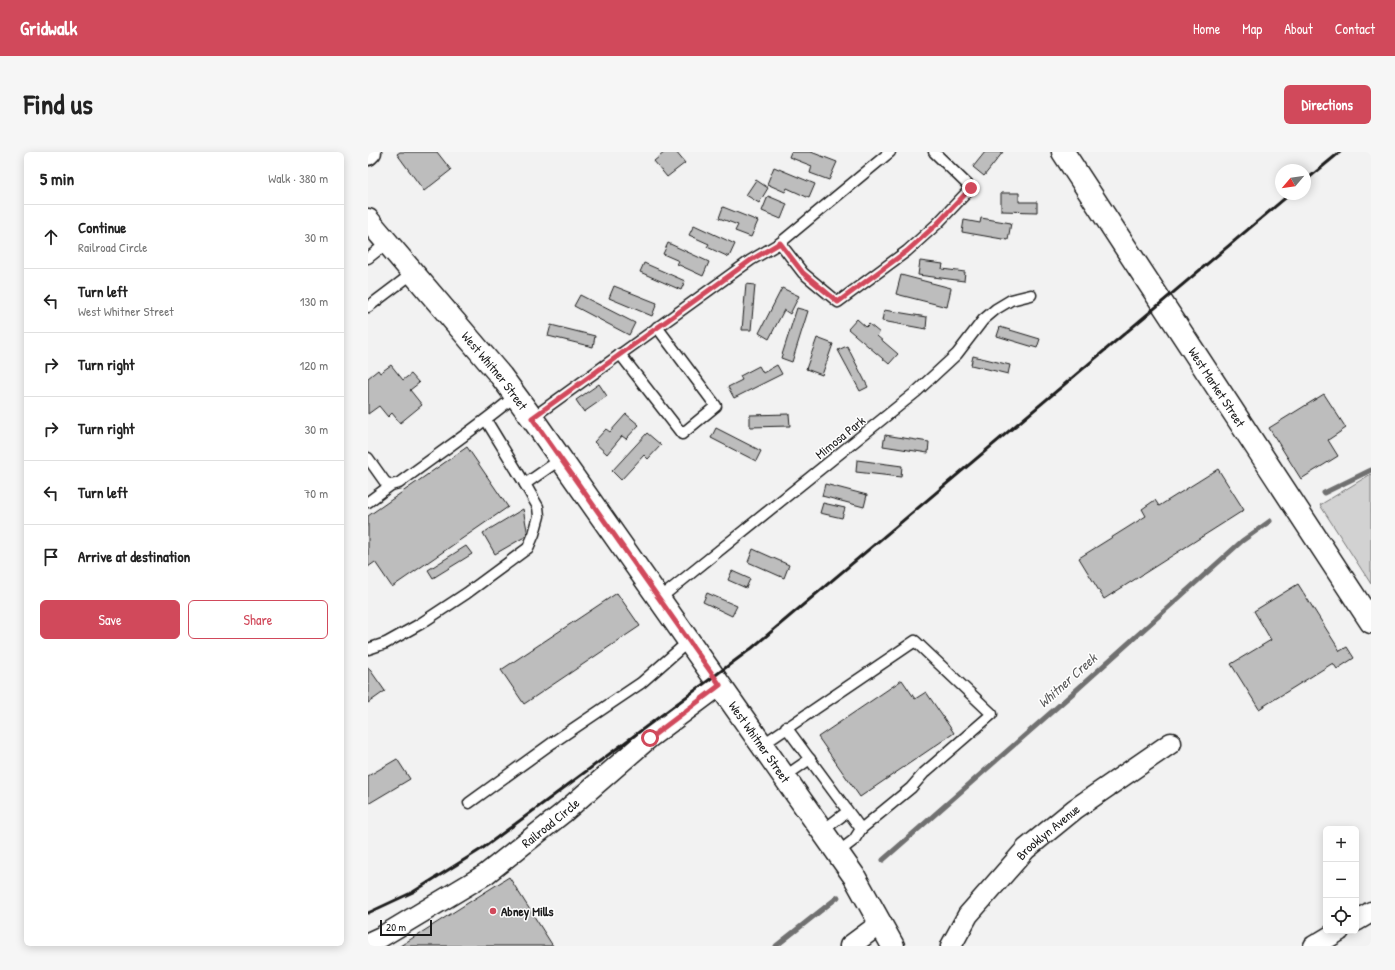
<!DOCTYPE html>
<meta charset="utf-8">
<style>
body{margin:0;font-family:"Patrick Hand",sans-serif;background:#f6f6f6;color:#222}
.controls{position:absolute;right:12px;bottom:12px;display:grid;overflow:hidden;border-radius:6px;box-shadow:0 2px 10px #0003}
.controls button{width:36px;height:36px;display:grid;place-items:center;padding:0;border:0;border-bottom:1px solid #e0e0e0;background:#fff;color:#222;font:20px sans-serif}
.compass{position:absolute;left:907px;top:12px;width:36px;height:36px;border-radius:50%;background:#fff;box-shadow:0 2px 10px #0003;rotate:241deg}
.scale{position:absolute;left:12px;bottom:10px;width:52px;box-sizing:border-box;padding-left:4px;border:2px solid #1c1c1c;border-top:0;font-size:11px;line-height:14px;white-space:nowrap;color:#1c1c1c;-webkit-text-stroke:3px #fff;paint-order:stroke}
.stop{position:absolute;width:12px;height:12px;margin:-9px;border:3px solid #d1495b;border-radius:50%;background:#fff}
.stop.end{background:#d1495b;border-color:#fff;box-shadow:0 1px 4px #0008}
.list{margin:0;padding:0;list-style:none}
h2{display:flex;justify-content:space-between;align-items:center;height:52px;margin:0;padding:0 16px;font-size:17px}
h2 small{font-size:13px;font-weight:400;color:#767676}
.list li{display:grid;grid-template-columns:26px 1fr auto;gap:12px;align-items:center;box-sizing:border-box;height:64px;padding:0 16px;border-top:1px solid #e0e0e0}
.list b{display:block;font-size:15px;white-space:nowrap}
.list p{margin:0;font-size:13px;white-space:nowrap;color:#767676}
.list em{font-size:13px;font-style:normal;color:#767676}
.actions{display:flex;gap:8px;padding:12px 16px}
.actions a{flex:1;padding:9px 0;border:1px solid #d1495b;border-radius:6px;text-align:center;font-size:14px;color:#d1495b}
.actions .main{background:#d1495b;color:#fff}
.icon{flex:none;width:22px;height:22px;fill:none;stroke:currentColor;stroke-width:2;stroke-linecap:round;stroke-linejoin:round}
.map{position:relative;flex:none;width:1003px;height:794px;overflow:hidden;border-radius:6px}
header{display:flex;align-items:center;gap:24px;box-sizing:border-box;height:56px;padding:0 20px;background:#d1495b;color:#fff}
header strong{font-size:19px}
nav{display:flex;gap:22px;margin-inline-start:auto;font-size:14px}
.intro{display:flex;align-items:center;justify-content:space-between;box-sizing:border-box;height:96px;padding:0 24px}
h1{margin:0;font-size:28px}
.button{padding:10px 18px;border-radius:6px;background:#d1495b;color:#fff;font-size:14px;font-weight:700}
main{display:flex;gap:24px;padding:0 24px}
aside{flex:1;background:#fff;border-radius:6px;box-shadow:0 2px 10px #0003}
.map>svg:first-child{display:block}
.green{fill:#d2d2d2;stroke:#777}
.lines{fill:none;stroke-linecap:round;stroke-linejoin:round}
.stream{stroke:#707070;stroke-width:5}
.building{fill:#bdbdbd;stroke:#1c1c1c}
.lane-casing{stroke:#1c1c1c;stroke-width:13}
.street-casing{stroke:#1c1c1c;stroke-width:23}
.secondary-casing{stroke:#1c1c1c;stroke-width:25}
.lane{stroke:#fff;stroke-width:10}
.street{stroke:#fff;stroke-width:20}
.secondary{stroke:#fff;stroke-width:22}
.rail{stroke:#1c1c1c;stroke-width:3}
.route{stroke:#d1495b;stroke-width:5}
.poi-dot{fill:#d1495b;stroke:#fff;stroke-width:1.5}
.labels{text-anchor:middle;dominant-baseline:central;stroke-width:3;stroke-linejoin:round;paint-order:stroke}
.street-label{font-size:13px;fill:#1c1c1c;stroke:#fff}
.poi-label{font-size:13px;font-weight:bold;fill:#1c1c1c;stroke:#fff;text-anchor:start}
.water-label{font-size:14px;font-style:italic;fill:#5b5b5b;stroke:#fff}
</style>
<header>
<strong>Gridwalk</strong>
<nav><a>Home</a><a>Map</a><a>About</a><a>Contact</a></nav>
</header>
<div class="intro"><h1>Find us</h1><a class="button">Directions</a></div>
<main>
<aside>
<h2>5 min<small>Walk · 380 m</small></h2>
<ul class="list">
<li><svg class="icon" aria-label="ahead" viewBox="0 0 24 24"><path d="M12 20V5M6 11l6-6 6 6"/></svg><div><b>Continue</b><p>Railroad Circle</p></div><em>30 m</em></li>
<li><svg class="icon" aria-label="left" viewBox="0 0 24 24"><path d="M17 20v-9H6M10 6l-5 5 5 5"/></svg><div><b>Turn left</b><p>West Whitner Street</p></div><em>130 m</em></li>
<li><svg class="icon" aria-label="right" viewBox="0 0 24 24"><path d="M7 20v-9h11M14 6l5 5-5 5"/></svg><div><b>Turn right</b></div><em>120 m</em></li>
<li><svg class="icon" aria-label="right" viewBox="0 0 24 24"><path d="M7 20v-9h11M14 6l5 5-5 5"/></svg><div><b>Turn right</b></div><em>30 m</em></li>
<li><svg class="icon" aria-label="left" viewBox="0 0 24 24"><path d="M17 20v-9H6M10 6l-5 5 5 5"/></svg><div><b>Turn left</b></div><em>70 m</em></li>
<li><svg class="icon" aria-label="arrive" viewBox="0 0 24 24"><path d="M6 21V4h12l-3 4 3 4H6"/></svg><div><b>Arrive at destination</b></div></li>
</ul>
<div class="actions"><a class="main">Save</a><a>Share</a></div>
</aside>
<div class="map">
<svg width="1003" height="794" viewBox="0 0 1003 794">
<rect width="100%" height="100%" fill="#f2f2f2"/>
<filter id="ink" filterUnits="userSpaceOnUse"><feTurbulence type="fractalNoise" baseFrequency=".025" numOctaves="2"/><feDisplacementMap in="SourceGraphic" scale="8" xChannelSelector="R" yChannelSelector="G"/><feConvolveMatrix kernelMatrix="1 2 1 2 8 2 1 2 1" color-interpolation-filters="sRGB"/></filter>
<g filter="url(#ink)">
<path class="green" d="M1003,322V432L952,353Z"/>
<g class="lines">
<g class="stream">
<path d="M956,341L1003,318"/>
<path d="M515,708L704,542L874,389L902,369"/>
<path d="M408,794L470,745"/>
</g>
</g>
<g class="building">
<path d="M32,0H69L83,18L56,39L29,2Z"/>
<path d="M297,0H308L317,11L299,25L286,9Z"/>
<path d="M423,0H443L469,10L461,28L442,21L444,14L421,5Z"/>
<path d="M617,0H635L616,24L605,15Z"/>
<path d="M406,15L447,32L441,46L419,36L417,40L399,32Z"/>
<path d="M388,28L400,36L391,51L378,43Z"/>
<path d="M633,41H651V50H669V60L633,59Z"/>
<path d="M400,44L419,52L413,67L394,59Z"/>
<path d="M355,55L390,69L383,85L367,79L370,73L351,66Z"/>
<path d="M613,66L643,71L640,88L594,80L596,68L612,71Z"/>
<path d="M326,73L367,92L361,105L339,95L341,92L321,83Z"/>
<path d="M300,91L341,110L335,124L309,112L311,109L295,102Z"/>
<path d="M552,109L575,112L574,117L597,120L596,129L550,123Z"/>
<path d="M276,111L317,129L313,138L272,120Z"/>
<path d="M533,123L583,136L579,155L528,142Z"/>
<path d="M378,132L387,133L383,178H374Z"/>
<path d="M246,134L289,151L284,164L241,146Z"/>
<path d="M414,136L431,144L422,162L416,158L401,187L391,181Z"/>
<path d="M212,143L267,171L261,183L206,154Z"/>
<path d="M429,156L440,159L424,210L413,206Z"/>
<path d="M516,158L559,165L558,177L514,169Z"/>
<path d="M489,167L498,175L501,172L512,181L509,184L530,202L521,212L480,177Z"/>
<path d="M183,173L227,184L225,195L180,184Z"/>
<path d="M632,175L672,187L669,196L629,184Z"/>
<path d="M449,186L465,192L454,223L438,217Z"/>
<path d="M479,194L500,235L492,239L470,198Z"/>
<path d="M605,204L642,213L640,222L603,213Z"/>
<path d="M23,213L35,228L43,222L51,231L42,238L54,253L32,271L24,261L20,265L11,254L0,262V226L10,218L12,221Z"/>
<path d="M409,213L414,222L366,246L360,235L374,228L372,224L391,214L395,221Z"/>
<path d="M231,232L239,244L216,260L208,248Z"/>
<path d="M956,242L978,276L960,288L970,304L933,327L901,276Z"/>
<path d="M258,262L271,273L258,287L254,284L239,302L226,290L238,277L242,280Z"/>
<path d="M421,262L422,274L382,275V263Z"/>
<path d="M348,276L393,299L388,309L343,286Z"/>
<path d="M279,281L293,293L280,307L276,303L253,328L244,319Z"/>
<path d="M517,283L561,290L560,301L515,294Z"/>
<path d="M99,295L140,355L24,435L7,410L0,415V364Z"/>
<path d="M489,308L534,314L533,325L488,320Z"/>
<path d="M850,317L876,358L736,447L711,406L778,364L774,357L787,348L791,354Z"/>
<path d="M457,332L499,343L496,355L454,344Z"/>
<path d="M455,351L477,356L474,366L452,361Z"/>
<path d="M155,357L160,383L127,402L115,381Z"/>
<path d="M98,394L104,402L65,426L60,418Z"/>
<path d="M385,397L421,413L416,426L380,410Z"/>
<path d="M364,419L382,427L378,436L360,428Z"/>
<path d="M930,432L972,499L979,495L986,506L969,517L965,511L891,557L863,512L903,488L886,459Z"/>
<path d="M249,441L272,474L156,552L133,518Z"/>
<path d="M339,441L369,454L364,464L335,450Z"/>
<path d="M0,515L17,539L0,551Z"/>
<path d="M534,528L547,547L558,540L586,581L492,645L450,585Z"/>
<path d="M29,607L42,627L0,652V624Z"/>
<path d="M141,725L185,794H32Z"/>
</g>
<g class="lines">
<g class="lane-casing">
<g id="lane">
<path d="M522,0L412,91L435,121L470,150L539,99L569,72L603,36L566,0"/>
<path d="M0,106L19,91"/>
<path d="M0,155L45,121"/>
<path d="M252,202L314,282L348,254L289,175"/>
<path d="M164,266L383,108L412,91"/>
<path d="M118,268L157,332"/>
<path d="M0,306L17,330L23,333"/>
<path d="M0,350L23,333L31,331C70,302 110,275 147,244"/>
<path d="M291,447L548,240L589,202L615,168L628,157L643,148L663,143"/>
<path d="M0,497L18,491L52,472L99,441L160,396L166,382L171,364L170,355L157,332L193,307"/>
<path d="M394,593L547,489L624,562L556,621L543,636L493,677L418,575"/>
<path d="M416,625L442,607"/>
<path d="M101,651L184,591L273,531L321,489"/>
<path d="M454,679L479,660"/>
<path d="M469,701L486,688L493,677"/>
</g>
</g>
<g class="street-casing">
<g id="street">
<path d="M0,3L3,0"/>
<path d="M988,769L1003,760"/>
<path id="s1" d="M0,791L13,785L118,722L195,661L281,586L352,533"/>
<path d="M482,794L513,771"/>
<path id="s2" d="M583,794L600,763L658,697L707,657L803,591"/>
<path d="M946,794L971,779"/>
</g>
</g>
<g class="secondary-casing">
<g id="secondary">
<path id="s3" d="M695,0L1003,470"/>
<path id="s4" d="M0,68L133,224L164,266L486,724L525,794"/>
</g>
</g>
<use href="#lane" class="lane"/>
<use href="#street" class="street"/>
<use href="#secondary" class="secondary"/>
<g class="rail">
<path d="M937,29L972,0"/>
<path d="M0,761L45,740L115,696L384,496L922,42"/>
</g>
</g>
</g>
<g class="lines" filter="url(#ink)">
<path class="route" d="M282,586L352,533L164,266L383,108L412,91L435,121L470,150L539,99L569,72L603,36"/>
</g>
<circle class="poi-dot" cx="125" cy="759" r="4"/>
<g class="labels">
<g class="street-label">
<text stroke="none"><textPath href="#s4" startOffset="197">West Whitner Street</textPath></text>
<text stroke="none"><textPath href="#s3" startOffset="281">West Market Street</textPath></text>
<text transform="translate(472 285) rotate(-39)">Mimosa Park</text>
<text stroke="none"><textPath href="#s4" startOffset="653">West Whitner Street</textPath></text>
<text stroke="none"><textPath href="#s1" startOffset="219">Railroad Circle</textPath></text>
<text stroke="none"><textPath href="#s2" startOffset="151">Brooklyn Avenue</textPath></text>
</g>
<g class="poi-label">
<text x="133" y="759">Abney Mills</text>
</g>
<g class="water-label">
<text transform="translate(699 528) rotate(-42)">Whitner Creek</text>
</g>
</g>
</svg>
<div class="controls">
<button>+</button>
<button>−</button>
<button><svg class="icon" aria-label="locate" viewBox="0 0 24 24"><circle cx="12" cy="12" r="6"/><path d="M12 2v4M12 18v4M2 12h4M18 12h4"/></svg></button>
</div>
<svg class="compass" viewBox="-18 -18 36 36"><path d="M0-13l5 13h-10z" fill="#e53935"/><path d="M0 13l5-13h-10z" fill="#767676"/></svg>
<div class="scale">20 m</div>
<div class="stop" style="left:282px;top:586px"></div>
<div class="stop end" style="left:603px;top:36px"></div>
</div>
</main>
